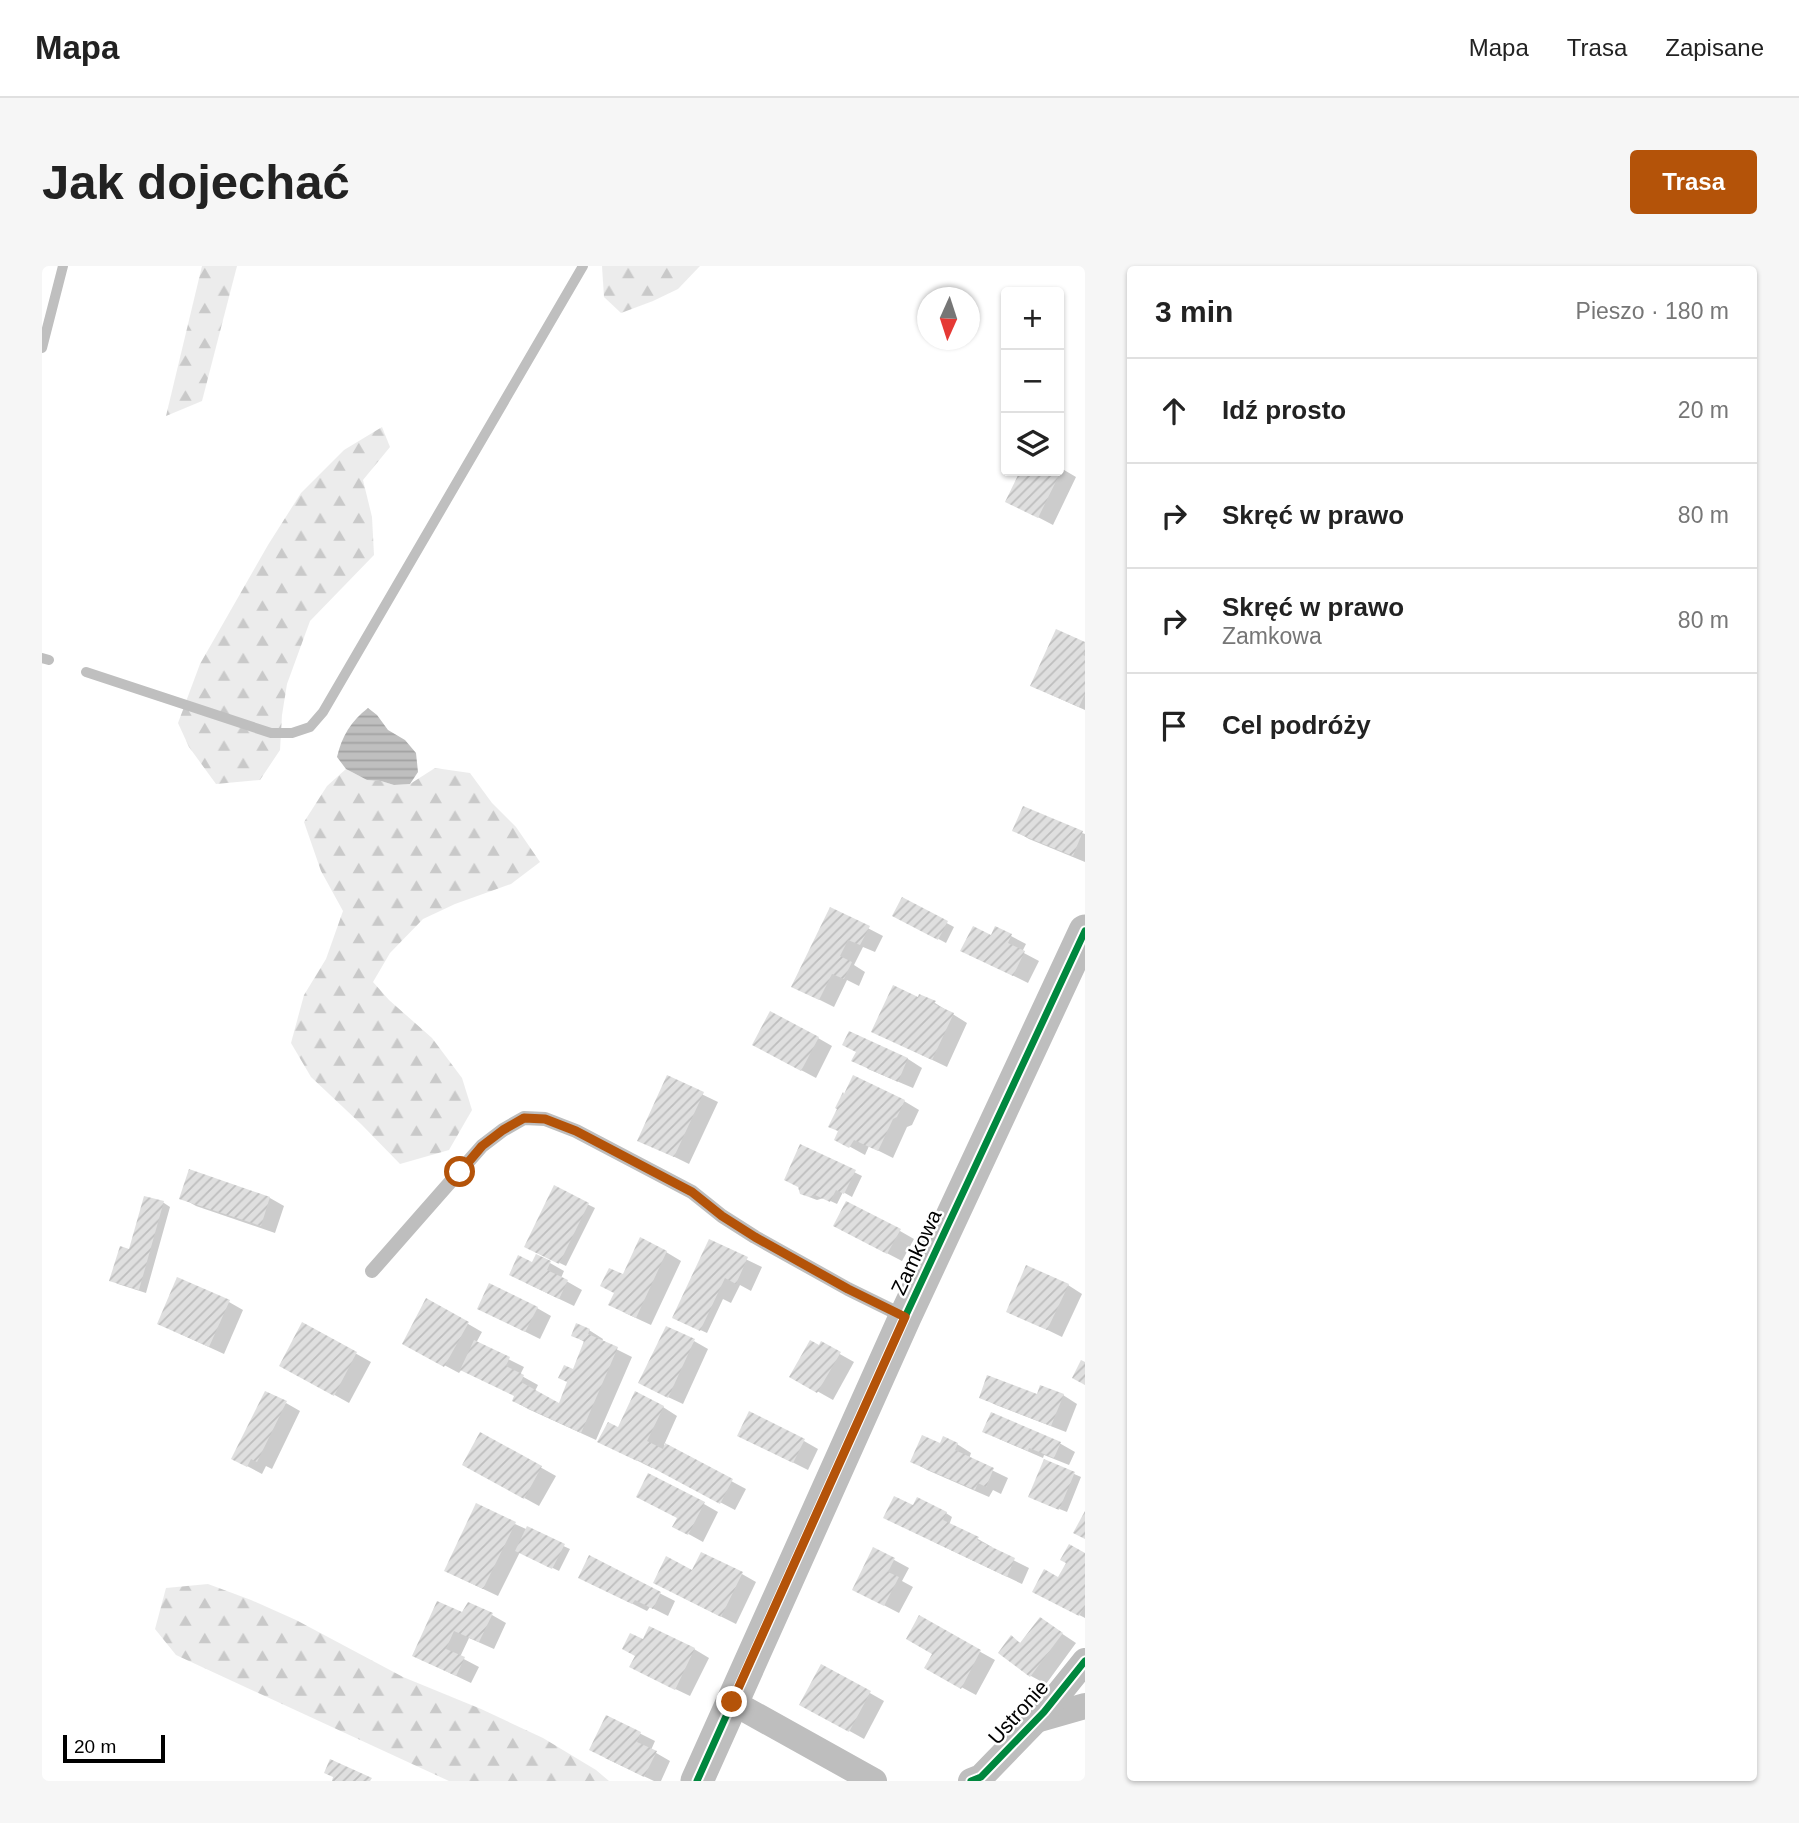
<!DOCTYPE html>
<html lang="pl">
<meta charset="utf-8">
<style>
body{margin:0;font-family:Helvetica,sans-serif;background:#f6f6f6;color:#222}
.controls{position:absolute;right:21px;top:21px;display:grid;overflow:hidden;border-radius:7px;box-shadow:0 2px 5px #0004}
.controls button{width:63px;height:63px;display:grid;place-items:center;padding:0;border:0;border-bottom:2px solid #e0e0e0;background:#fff;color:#222;font:35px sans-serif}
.compass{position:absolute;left:875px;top:21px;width:63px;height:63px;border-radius:50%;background:#fff;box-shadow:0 2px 5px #0004;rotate:183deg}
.scale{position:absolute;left:21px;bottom:18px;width:102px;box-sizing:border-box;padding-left:7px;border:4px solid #000;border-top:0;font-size:19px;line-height:24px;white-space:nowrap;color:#000;-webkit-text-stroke:5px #fff;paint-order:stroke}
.stop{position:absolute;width:21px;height:21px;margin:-16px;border:5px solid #b45309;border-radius:50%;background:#fff}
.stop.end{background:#b45309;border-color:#fff;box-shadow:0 2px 7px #0008}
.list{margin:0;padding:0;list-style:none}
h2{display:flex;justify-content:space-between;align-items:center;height:91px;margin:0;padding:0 28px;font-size:30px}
h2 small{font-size:23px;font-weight:400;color:#767676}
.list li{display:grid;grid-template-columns:46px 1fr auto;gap:21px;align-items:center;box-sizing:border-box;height:105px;padding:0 28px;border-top:2px solid #e0e0e0}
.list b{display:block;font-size:26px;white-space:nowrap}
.list p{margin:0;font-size:23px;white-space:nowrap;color:#767676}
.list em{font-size:23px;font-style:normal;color:#767676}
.icon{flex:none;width:38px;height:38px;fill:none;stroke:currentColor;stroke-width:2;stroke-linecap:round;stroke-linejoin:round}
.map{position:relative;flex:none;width:1043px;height:1515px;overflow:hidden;border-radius:7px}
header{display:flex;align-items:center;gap:42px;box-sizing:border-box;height:98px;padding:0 35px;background:#fff;border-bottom:2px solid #e0e0e0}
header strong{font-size:33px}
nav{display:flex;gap:38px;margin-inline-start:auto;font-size:24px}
.intro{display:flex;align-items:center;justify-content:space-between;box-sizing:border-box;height:168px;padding:0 42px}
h1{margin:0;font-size:49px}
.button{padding:18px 32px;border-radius:7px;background:#b45309;color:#fff;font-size:24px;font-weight:700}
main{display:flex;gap:42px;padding:0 42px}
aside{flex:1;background:#fff;border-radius:7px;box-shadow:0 2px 5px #0004}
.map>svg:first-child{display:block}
.forest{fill:url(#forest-firs)}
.water{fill:url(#water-rules)}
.shadow{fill:#0003}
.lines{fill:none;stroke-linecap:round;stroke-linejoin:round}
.stream{stroke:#bfbfbf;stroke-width:10}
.building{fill:url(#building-hatch)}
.service{stroke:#bebebe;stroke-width:14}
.minor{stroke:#bebebe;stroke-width:26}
.tertiary{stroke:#bebebe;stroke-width:33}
.cycleway-casing{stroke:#fff;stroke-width:11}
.cycleway{stroke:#00873e;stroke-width:7}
.route{stroke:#b45309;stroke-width:9}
.labels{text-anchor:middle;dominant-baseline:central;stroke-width:5;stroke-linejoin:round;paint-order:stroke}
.street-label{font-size:21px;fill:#000;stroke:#fff}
</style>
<header>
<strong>Mapa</strong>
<nav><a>Mapa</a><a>Trasa</a><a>Zapisane</a></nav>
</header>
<div class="intro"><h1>Jak dojechać</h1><a class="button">Trasa</a></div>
<main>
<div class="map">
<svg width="1043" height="1515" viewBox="0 0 1043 1515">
<defs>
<pattern id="forest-firs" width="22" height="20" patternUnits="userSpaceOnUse" patternTransform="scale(1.75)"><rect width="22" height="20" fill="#ececec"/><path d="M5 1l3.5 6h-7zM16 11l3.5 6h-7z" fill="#c9c9c9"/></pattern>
<pattern id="water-rules" width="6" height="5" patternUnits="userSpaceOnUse" patternTransform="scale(1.75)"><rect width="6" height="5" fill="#bfbfbf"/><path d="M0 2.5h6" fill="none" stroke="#a2a2a2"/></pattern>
<pattern id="building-hatch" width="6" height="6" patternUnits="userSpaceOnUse" patternTransform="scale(1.75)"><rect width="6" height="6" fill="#dfdfdf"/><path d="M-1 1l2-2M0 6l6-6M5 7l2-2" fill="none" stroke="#bebebe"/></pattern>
</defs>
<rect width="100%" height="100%" fill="#fff"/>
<g class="forest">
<path d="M160,0H195L160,135L124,150Z"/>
<path d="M560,0H658L636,23L611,35L579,47L562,31Z"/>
<path d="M340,161L348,181L321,214L330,251L332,289L268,355L245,418L240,449L238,484L218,514L174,518L147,481L136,457L158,398L226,279L259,227L302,184Z"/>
<path d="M393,502L428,507L450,537L474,561L498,596L469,618L413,638L381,653L348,687L331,716L347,734L390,772L420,812L430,844L407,884L358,898L320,859L269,811L249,777L262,729L284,693L301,645L279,605L262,556L285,520L304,503L325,514L339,515L352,519L368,518Z"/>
<path d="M166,1318L209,1334L254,1354L361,1411L439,1443L501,1472L554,1504L567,1515H407L134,1389L113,1363L124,1322Z"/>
</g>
<path class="water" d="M326,442L335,449L346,464L363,474L374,487L376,506L368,518L352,519L339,515L325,514L304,503L295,491C300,470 309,455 326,442Z"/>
<g class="shadow">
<path d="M1017,201L1034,211L1011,259L965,235L980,205H1017Z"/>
<path d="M1043,378V444L1005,427Z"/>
<path d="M973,565L1040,567L1043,568V596L987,573Z"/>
<path d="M860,633L912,661L904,677L852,649Z"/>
<path d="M789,643L841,670L833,686L821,681L812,699L823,706L817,720L805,714L792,741L752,721Z"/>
<path d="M969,670L984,678L980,686L997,695L986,717L935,692L950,672Z"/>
<path d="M878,730L893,737L925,757L905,801L832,766L877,733Z"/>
<path d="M807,768L866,793L880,802L871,822L826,803L815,786Z"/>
<path d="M776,772L790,780L774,812L727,787Z"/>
<path d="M626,812L676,836L647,898L598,874Z"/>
<path d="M862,835L877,844L870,859L865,861L851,892L827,880L823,889L794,873L798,865Z"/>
<path d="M759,880L820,910L810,931L801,926L795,938L782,932L775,934L767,931Z"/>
<path d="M148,905L228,932L242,940L233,967L154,940L140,932Z"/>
<path d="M513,922L553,942L524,1000L491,984Z"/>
<path d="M103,932L122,937L128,941L104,1027L76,1018L69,1014L88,985Z"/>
<path d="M858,965L872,973L860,995L808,968Z"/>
<path d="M668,976L720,1001L709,1025L698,1019L689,1037L681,1033L665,1067L639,1055Z"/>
<path d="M624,986L639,995L609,1059L583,1047L582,1010Z"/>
<path d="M508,997L522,1005L519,1012L540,1024L532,1040L484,1017L490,998Z"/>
<path d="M1026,1019L1040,1028L1020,1071L966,1045Z"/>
<path d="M385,1034L440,1066L434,1077L482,1101L478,1109L496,1119L493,1125L518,1139L544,1077L531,1069L547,1064L561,1073L560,1076L590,1091L554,1174L486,1143L472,1135L474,1130L420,1103L417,1107L376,1085Z"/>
<path d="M187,1036L201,1044L182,1088L132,1065Z"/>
<path d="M495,1042L509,1050L498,1073L451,1050Z"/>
<path d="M261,1058L329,1096L307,1137L239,1099Z"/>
<path d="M652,1075L666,1083L641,1138L613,1125Z"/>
<path d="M780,1078L812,1096L791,1134L750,1111Z"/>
<path d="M1021,1129L1035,1138L1024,1166L954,1139L939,1131Z"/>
<path d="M244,1137L258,1145L230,1203L224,1200L220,1208L192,1193Z"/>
<path d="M621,1141L635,1150L622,1179L704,1223L693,1244L611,1201L610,1202L572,1183L577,1164Z"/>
<path d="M950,1148L1019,1178L1033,1186L1027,1199L1002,1189L1001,1192L957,1173L942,1165Z"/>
<path d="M439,1168L514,1210L497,1240L422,1199Z"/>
<path d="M762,1175L776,1183L766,1204L712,1177Z"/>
<path d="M915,1178L929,1187L927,1193L966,1212L959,1228L951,1224L947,1231L885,1204L870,1195L899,1179Z"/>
<path d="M1003,1195L1039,1211L1025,1246L995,1234Z"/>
<path d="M662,1238L676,1246L661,1276L632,1260Z"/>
<path d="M872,1242L904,1247L910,1251L907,1259L936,1273L950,1281L949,1283L987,1302L980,1318L892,1276Z"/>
<path d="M473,1258L528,1283L517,1305L478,1286L456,1330L418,1312Z"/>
<path d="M832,1283L867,1302L860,1315L871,1321L857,1347L826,1331Z"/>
<path d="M1043,1289V1352L1007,1333L1017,1314Z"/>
<path d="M548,1292L633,1335L626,1350L608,1341L605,1345L553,1319Z"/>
<path d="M651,1306L700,1308L714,1316L694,1358L640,1331Z"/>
<path d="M421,1349H450L464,1357L452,1383L427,1372L418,1391L437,1401L429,1417L387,1397Z"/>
<path d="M877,1352L953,1394L934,1429L884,1402L892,1387Z"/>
<path d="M998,1353L1034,1377L1004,1418L989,1410L958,1387L969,1372L980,1378Z"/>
<path d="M602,1375L652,1383L667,1392L648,1430L604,1409Z"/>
<path d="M780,1400L842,1435L822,1473L759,1438Z"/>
<path d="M565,1451L613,1475L609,1484L628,1495L619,1515H612L563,1492Z"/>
</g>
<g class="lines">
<g class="stream">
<path d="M0,82L21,0"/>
<path d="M0,392L7,394"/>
<path d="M44,406L229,467H250L268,461L281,446L541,0"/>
</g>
</g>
<g class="building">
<path d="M1017,199L1021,201L996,252L963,236L978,205H1017Z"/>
<path d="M1014,363L1043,376V385L1041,389L1043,390V428L1037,441L988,420Z"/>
<path d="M981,540L1041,565L1031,590L970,565Z"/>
<path d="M860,631L906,655L896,674L850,650Z"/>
<path d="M788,641L828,660L818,679L806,674L798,690L810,696L802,713L790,708L777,734L749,721Z"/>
<path d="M931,660L949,669L953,660L970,668L966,677L983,685L971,710L918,685Z"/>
<path d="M851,719L876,731L877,728L894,735L892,738L912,747L890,794L829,766Z"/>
<path d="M728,745L777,771L759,805L710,779Z"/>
<path d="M807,765L866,792L856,816L809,795L814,786L800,779Z"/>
<path d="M625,809L662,826L632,891L595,875Z"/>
<path d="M811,809L863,834L855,851L851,853L836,885L812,874L807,882L792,874L796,865L786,861L795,843L793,842L801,826L802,828Z"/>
<path d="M758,878L814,904L802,928L794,924L788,936L773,929L767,931L758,928L756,921L742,914Z"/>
<path d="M147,903L228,931L219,960L137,933Z"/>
<path d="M512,919L547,937L517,998L482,981Z"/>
<path d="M102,930L122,935L97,1024L67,1015L78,980L87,983Z"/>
<path d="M804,935L859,963L845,988L791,960Z"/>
<path d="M598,971L625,985L594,1052L566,1039L572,1027L558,1020L567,1002L581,1008Z"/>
<path d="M667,973L706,991L694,1018L683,1012L658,1065L630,1052Z"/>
<path d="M494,988L509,995L505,1004L526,1014L517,1033L467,1009L476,989L490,996Z"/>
<path d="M984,999L1027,1018L1005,1064L964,1046Z"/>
<path d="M135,1011L188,1034L167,1081L115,1058Z"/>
<path d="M447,1017L496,1041L483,1066L435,1043Z"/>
<path d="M384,1032L427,1056L402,1101L360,1078Z"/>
<path d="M260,1056L315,1086L292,1130L237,1100Z"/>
<path d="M534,1057L548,1063L546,1068L576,1081L539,1167L470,1135L472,1130L418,1104L432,1074L468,1091L464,1100L482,1109L479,1116L517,1137L525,1116L516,1112L522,1099L531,1103L542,1075L529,1070Z"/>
<path d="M624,1060L653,1073L626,1132L596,1117Z"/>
<path d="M768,1074L777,1079L779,1075L799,1086L775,1127L747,1111Z"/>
<path d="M1039,1094L1043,1096V1119L1030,1112Z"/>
<path d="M945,1109L995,1128L998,1119L1022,1128L1009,1160L937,1132Z"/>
<path d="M223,1125L245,1135L215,1196L209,1193L205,1201L189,1193Z"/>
<path d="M593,1125L622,1140L605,1175L621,1183L623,1177L691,1213L678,1238L596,1194L595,1195L555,1176L566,1156L576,1161Z"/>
<path d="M707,1145L763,1173L751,1197L695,1170Z"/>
<path d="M949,1146L1019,1176L1012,1192L987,1182L986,1185L940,1166Z"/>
<path d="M438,1166L500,1200L482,1233L420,1199Z"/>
<path d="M880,1169L898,1177L901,1170L916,1177L913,1184L952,1202L944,1221L936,1217L933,1224L868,1196Z"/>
<path d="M1002,1193L1033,1206L1017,1244L986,1231Z"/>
<path d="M606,1207L663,1236L646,1269L630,1261L635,1252L594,1231Z"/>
<path d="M852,1230L871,1239L875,1231L905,1246L901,1254L937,1271L935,1274L973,1292L965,1311L841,1252Z"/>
<path d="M434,1237L474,1256L441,1323L402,1305Z"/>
<path d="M1043,1245V1273L1031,1267Z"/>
<path d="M485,1260L523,1278L510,1303L473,1285Z"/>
<path d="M1027,1278L1043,1287V1340L1037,1350L990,1326L1002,1303L1016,1311L1024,1297L1018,1294Z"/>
<path d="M831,1281L853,1292L846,1306L857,1311L842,1340L810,1324Z"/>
<path d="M659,1286L701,1306L679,1351L611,1317L624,1290L650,1304Z"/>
<path d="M547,1289L619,1326L611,1343L593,1334L590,1338L536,1312Z"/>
<path d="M395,1335L420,1346L426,1336L451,1347L437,1376L412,1365L404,1383L423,1391L414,1410L370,1390Z"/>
<path d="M877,1349L939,1384L919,1423L882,1402L890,1388L864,1373Z"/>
<path d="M998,1351L1021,1367L988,1411L956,1387L969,1369L978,1377Z"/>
<path d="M607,1360L653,1382L633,1424L587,1401L593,1390L580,1383L588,1367L601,1373Z"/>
<path d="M779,1398L829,1425L807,1466L757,1439Z"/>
<path d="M564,1449L599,1466L595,1476L615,1485L602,1511L547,1484Z"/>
<path d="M288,1493L330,1512L328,1515H290L291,1511L282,1507Z"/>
</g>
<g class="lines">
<path class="service" d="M330,1005L440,880L461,864L482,852L503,853L534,865L650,926L680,950L713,971L806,1023L863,1051"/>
<g class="minor">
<path d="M690,1436L832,1515"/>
<path d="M994,1454L1043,1440"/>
<path d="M929,1515L939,1511L1002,1446L1043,1395"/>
</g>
<path class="tertiary" d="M655,1515L863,1051L1043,665"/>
<g class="cycleway-casing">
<g id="cycleway">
<path d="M655,1515L863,1051L1043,665"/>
<path d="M929,1515L939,1511L1002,1446L1043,1395"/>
</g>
</g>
<use href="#cycleway" class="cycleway"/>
</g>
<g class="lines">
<path class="route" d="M418,906L440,880L461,864L482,852L503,853L534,865L650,926L680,950L713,971L806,1023L863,1051L690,1436"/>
</g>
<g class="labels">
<g class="street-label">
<text transform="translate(874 986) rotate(-65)">Zamkowa</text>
<text transform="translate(976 1446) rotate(-48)">Ustronie</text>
</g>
</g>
</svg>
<div class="controls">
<button>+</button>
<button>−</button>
<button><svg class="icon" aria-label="layers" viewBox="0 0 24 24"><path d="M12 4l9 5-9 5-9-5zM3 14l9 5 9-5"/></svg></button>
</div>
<svg class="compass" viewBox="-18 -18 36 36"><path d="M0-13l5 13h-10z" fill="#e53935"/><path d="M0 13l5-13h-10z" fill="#767676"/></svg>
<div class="scale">20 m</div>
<div class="stop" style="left:418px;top:906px"></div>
<div class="stop end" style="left:690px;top:1436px"></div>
</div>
<aside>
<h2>3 min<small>Pieszo · 180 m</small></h2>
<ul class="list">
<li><svg class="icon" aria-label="ahead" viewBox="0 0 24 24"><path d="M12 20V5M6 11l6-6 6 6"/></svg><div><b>Idź prosto</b></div><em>20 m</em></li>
<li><svg class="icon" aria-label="right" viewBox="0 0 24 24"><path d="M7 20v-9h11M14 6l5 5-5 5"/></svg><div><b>Skręć w prawo</b></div><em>80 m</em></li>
<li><svg class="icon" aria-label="right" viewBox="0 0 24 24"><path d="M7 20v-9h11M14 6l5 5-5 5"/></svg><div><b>Skręć w prawo</b><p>Zamkowa</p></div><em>80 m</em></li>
<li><svg class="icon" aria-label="arrive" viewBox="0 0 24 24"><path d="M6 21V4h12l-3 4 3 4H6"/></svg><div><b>Cel podróży</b></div></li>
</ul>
</aside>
</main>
